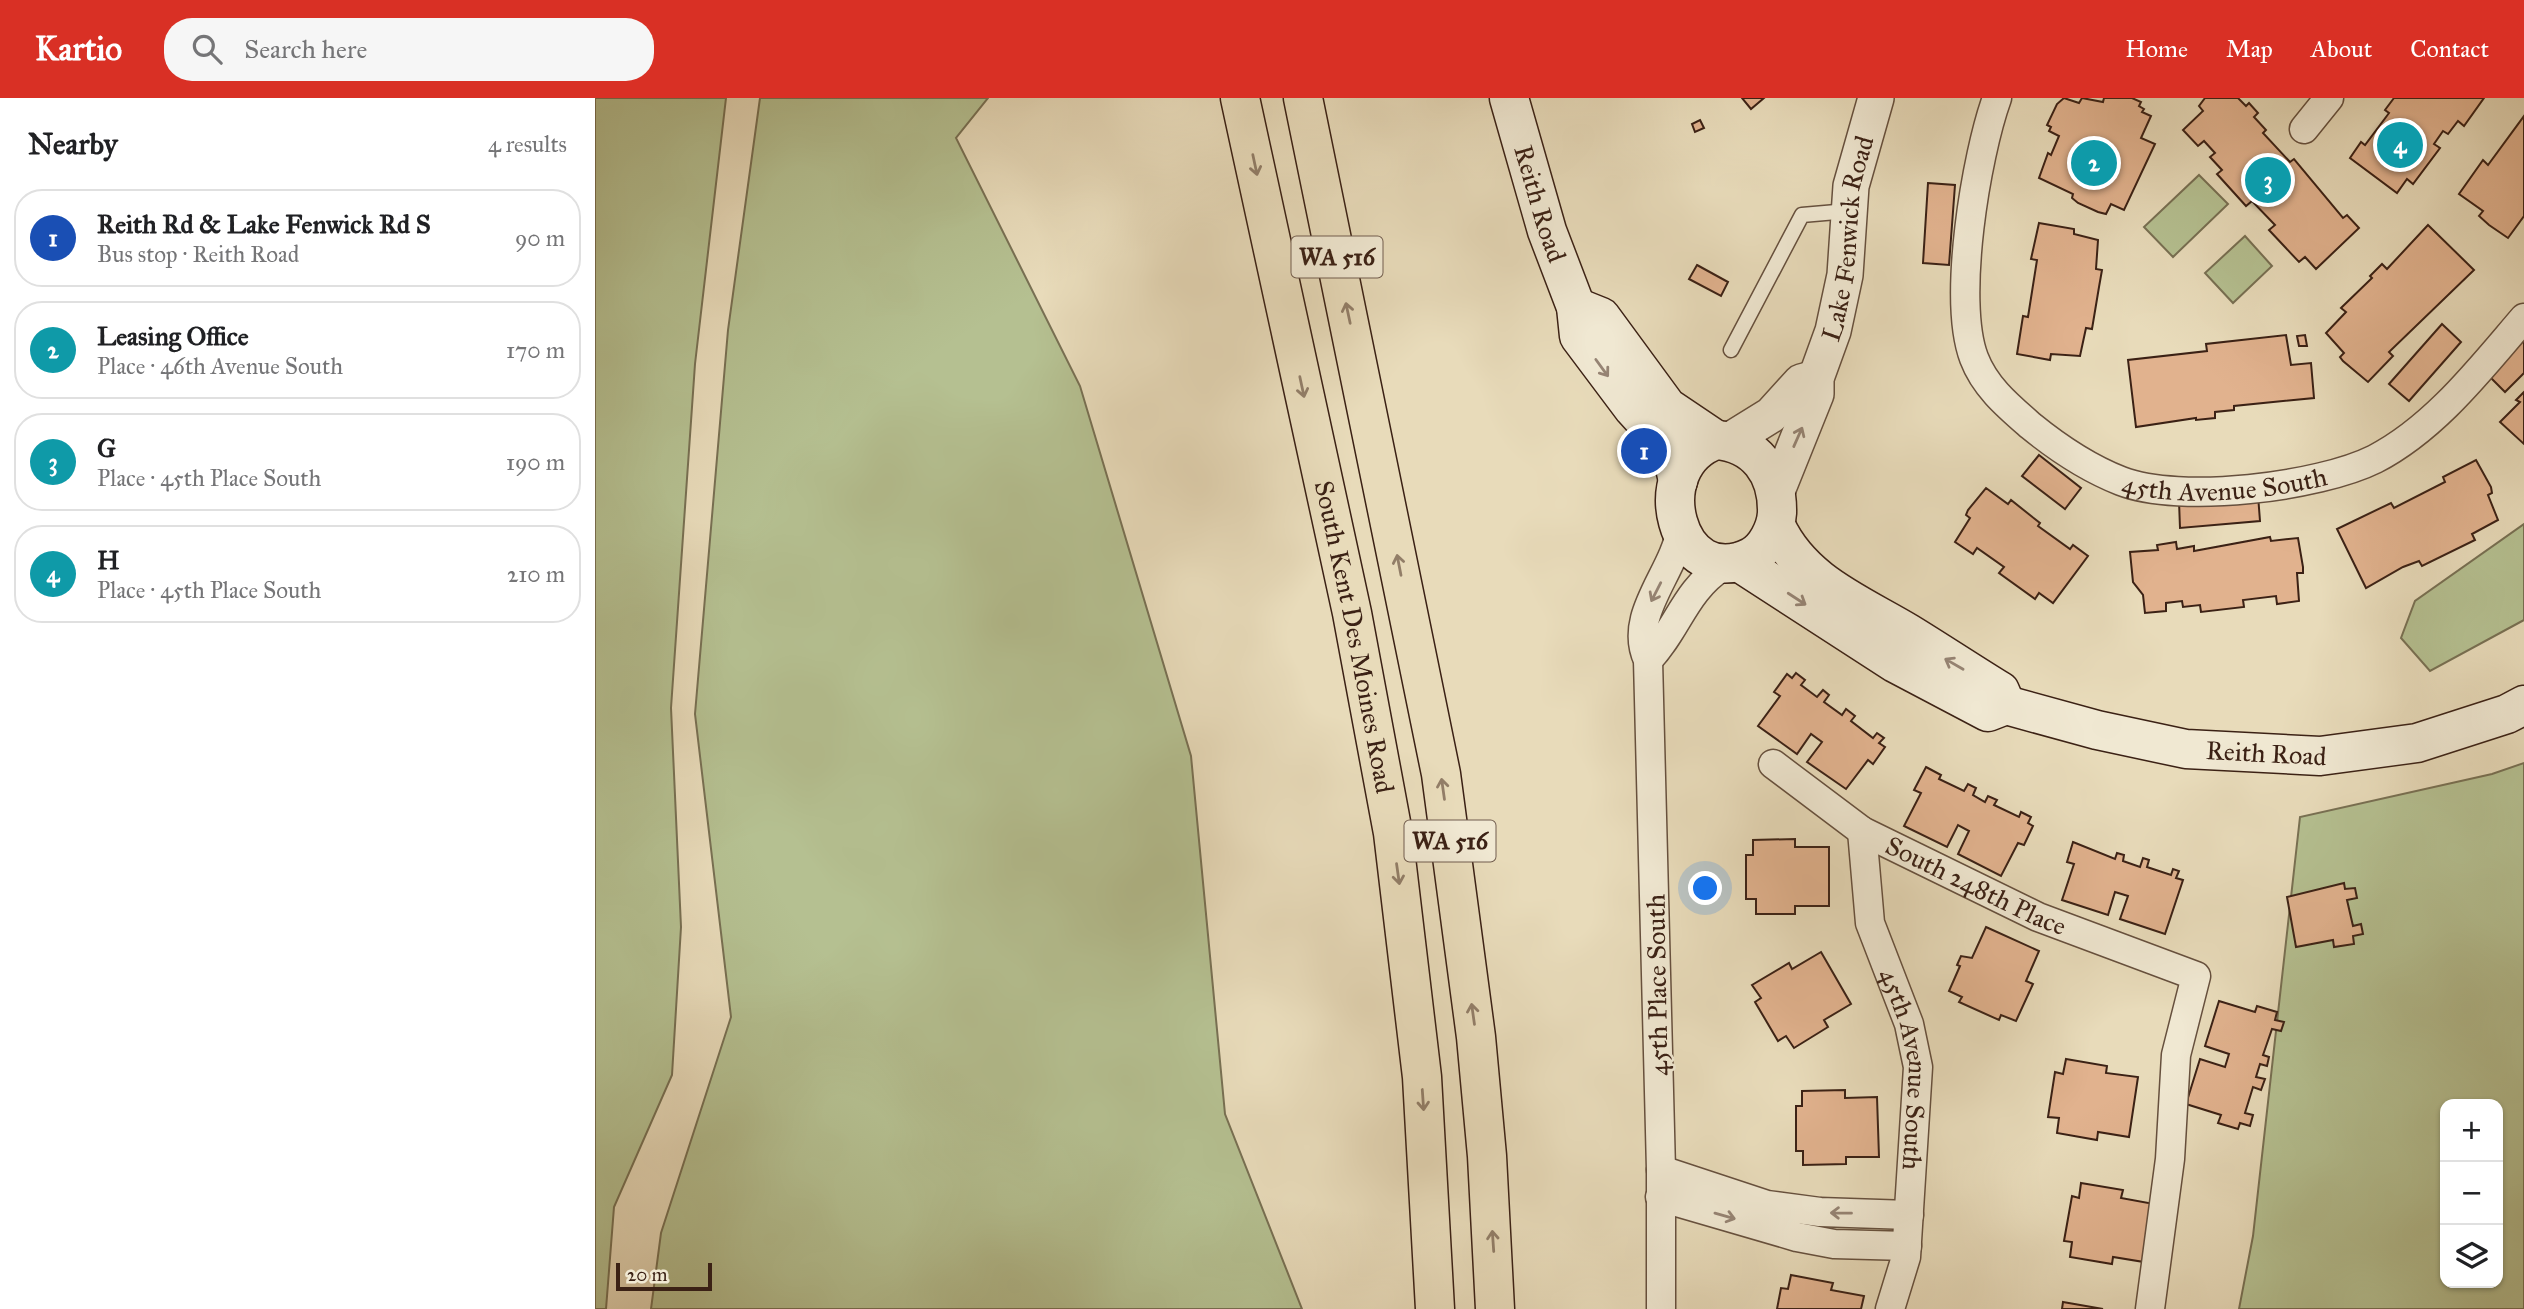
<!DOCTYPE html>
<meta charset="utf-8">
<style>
body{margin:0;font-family:"IM FELL Great Primer",serif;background:#f6f6f6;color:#202124}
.controls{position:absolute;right:21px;bottom:21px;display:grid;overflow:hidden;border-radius:14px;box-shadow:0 2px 5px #0004}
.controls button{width:63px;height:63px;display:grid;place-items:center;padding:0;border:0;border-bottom:2px solid #e0e0e0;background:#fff;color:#202124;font:35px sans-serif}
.scale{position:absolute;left:21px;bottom:18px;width:96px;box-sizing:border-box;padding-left:7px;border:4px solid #3b2115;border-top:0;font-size:19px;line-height:24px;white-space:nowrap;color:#3b2115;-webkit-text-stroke:5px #f0e8d2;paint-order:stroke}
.you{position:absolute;left:1111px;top:791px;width:24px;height:24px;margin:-18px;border:5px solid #fff;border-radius:50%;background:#1a73e8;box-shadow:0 0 0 10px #1a73e833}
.badge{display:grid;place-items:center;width:46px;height:46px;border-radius:50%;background:#d93025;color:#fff;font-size:23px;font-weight:700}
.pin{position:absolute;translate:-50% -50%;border:4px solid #fff;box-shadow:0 2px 7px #0006}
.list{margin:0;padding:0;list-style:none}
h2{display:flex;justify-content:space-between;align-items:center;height:91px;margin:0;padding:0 28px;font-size:30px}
h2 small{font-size:23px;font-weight:400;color:#757577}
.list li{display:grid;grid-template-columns:46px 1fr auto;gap:21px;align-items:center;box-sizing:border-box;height:98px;margin:0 14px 14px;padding:0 14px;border:2px solid #e0e0e0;border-radius:28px}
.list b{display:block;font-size:26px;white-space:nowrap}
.list p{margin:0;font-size:23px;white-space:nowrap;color:#757577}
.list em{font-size:23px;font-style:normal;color:#757577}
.icon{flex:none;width:38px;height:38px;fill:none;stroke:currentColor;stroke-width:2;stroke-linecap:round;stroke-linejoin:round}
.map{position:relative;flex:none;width:1929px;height:1211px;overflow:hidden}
header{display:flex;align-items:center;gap:42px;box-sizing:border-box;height:98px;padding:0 35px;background:#d93025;color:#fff}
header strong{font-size:33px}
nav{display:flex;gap:38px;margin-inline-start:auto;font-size:24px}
.search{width:490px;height:63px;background:#f6f6f6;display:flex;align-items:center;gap:18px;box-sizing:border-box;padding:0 24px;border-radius:28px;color:#757577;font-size:26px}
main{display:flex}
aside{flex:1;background:#fff}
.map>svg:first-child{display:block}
.green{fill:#b5c091;stroke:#787053;stroke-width:2;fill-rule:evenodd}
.building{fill:#e1b28e;stroke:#3b2115;stroke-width:2}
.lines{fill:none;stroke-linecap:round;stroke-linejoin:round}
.service-casing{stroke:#66503e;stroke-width:17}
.minor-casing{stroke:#66503e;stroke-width:31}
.tertiary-casing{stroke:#66503e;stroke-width:38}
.secondary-casing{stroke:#3b2115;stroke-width:41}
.trunk-casing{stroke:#3b2115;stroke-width:41}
.service{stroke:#f0e8d2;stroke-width:14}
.minor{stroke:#f0e8d2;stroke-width:28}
.tertiary{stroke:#f0e8d2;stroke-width:35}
.secondary{stroke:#f0e8d2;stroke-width:38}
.trunk{stroke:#e8dbba;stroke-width:38}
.oneway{stroke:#927e68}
.oneway2{stroke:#968474}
.labels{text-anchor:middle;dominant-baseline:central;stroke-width:5;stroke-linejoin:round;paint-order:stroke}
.shield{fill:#f0e8d2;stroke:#715d4e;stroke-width:2}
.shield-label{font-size:24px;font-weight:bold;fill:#3b2115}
.street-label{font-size:26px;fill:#3b2115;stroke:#f0e8d2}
</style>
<header>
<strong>Kartio</strong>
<div class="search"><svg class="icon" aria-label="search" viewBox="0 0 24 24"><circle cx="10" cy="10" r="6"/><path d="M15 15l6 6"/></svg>Search here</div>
<nav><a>Home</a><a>Map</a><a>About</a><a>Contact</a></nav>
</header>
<main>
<aside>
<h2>Nearby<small>4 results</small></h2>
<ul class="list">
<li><span class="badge" style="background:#1a4fb4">1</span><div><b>Reith Rd &amp; Lake Fenwick Rd S</b><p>Bus stop · Reith Road</p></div><em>90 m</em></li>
<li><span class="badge" style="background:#0f9aa8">2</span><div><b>Leasing Office</b><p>Place · 46th Avenue South</p></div><em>170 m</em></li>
<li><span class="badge" style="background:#0f9aa8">3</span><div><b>G</b><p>Place · 45th Place South</p></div><em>190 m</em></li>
<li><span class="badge" style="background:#0f9aa8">4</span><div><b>H</b><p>Place · 45th Place South</p></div><em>210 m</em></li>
</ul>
</aside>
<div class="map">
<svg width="1929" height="1211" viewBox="0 0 1929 1211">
<rect width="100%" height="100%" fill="#e8dbba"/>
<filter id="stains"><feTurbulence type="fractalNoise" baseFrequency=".00286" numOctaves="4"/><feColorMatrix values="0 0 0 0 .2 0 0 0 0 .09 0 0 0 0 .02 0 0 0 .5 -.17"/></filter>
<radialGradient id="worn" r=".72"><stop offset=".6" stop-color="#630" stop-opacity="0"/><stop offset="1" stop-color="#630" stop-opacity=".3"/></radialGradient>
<g class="green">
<path d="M0,0H131L100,266L76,610L86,829L77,977L19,1109L11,1211H0Z"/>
<path d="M165,0H393L361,40L485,288L596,658L630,1016L707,1211H56L66,1135L136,919L100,616L133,232Z"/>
<path d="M1604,77L1633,106L1578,159L1549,129Z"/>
<path d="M1650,138L1677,168L1638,205L1610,175Z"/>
<path d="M1929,426V522L1835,573L1806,540L1820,503Z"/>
<path d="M1929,665V1211H1644L1658,1138L1705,719L1897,676ZM1850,1006H1903V1185H1850Z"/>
</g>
<g class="building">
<path d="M1147,0H1169L1156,11Z"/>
<path d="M1469,0L1484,5L1487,0L1508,4L1509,0H1537L1546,4L1544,8L1549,11L1547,14L1556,18L1546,40L1560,46L1529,112L1516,106L1511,116L1503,114L1483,105L1477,100L1478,96L1444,80L1453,55L1456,57L1464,38L1454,33L1456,29L1452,27L1462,6Z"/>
<path d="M1610,0H1643L1651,8L1654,5L1663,15L1659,19L1671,32L1668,35L1695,64L1699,61L1748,120L1752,117L1764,130L1721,171L1710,159L1704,164L1674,132L1680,127L1657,103L1651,108L1622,76L1627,72L1615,59L1620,55L1609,43L1603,48L1588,32L1608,13L1604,8Z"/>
<path d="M1799,0H1889L1869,28L1863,23L1853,36L1848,33L1839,46L1845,50L1818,86L1812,81L1802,95L1755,60L1766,44L1770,47L1794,15L1790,12Z"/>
<path d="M1929,18V118L1913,140L1894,127L1884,118L1888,113L1864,96L1888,62L1893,67Z"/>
<path d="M1105,22L1109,30L1100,34L1097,26Z"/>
<path d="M1333,85L1360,87L1354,167L1328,165Z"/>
<path d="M1444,125L1479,131V136L1503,142L1501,171L1507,172L1504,189L1497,231L1491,230L1485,258L1456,256L1455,262L1422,256L1428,218L1433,219L1442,162L1436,161Z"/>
<path d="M1833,127L1879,172L1794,254L1798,258L1773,284L1748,263L1745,259L1749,255L1731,235L1751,214L1746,210L1777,180L1775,178L1787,166L1792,171Z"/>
<path d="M1102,167L1133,184L1126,198L1094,181Z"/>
<path d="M1847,226L1866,244L1814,303L1794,286Z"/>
<path d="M1929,236V275L1910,294L1891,275Z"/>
<path d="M1691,237L1696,267L1716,265L1719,300L1639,308V312L1620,314V320L1601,322V320L1541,329L1533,262L1612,253L1611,246Z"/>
<path d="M1710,237L1712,248H1704L1702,238Z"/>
<path d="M1929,294V346L1905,324L1925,304L1921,302Z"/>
<path d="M1444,357L1486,390L1470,411L1427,378Z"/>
<path d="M1881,362L1896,389L1897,395L1893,397L1903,422L1877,436L1880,442L1827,468L1824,463L1808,469L1771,490L1742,431L1796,405L1799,410L1850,384L1848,379Z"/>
<path d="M1391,390L1413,406L1416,402L1445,425L1443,428L1475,451L1478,447L1493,458L1458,505L1444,495L1440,501L1404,475L1409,469L1382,450L1378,456L1360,444L1375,420L1371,417L1373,412Z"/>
<path d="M1663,397L1665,423L1585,430L1584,403Z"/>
<path d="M1675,439L1676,443L1703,440L1708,469V475H1702L1704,503L1682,506L1681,498L1648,502L1649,509L1606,514L1605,507L1588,509L1587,503L1571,505V513L1550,515L1548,497L1538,484L1535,454L1563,452L1562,447L1581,444L1582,451L1599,448V453Z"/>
<path d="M1201,575L1210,582L1206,587L1222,599L1228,592L1234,597L1229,604L1247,617L1251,611L1260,618L1256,623L1278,640L1282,635L1289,640L1284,645L1290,649L1278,666L1273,662L1251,691L1212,664L1227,644L1216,636L1202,656L1163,628L1185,598L1179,594L1192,576L1197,580Z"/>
<path d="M1331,669L1346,677L1344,681L1369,693L1373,686L1381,690L1378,697L1390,704L1393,698L1402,702L1399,707L1424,719L1426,714L1436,719L1433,725L1438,728L1429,747L1423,745L1406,778L1363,756L1374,733L1363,727L1352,749L1309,728L1326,695L1319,692Z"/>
<path d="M1200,741V749H1234V808H1200V816H1161V801H1151V757H1158V742Z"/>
<path d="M1478,744L1520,761L1522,755L1529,757L1528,763L1545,769L1548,760L1554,762L1552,769L1576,777L1578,771L1584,773L1581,780L1588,782L1570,836L1525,821L1533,798L1520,794L1513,817L1467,802L1479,766L1472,764Z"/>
<path d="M1749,785L1750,791L1760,790L1762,800L1752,802L1758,828L1766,826L1768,836L1758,838L1759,846L1739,849L1738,842L1701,849L1692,799Z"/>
<path d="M1391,829L1444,853L1431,883L1438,886L1421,923L1406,917L1404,922L1364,904L1367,899L1354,893L1365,868L1362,867L1366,858L1377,860Z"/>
<path d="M1226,854L1256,906L1229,922L1233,929L1199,950L1191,938L1183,943L1160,904L1166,900L1157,887L1194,865L1197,871Z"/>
<path d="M1624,903L1660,914L1662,908L1682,914L1680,922L1689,924L1686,933L1677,931L1668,957L1674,959L1672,968L1665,966L1661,979L1670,981L1666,992L1658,989L1650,1015L1658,1017L1655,1028L1645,1025L1643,1031L1623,1025L1626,1017L1591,1006L1605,961L1630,969L1634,956L1610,948Z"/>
<path d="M1471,961L1512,968L1511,975L1543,979L1534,1039L1503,1034L1502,1042L1462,1035L1464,1020L1453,1019L1460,974L1468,976Z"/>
<path d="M1250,992V1000L1282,999L1284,1059H1251V1066L1208,1067V1053H1201V1008H1207V993Z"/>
<path d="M1486,1085L1528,1092L1526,1100L1559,1106L1549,1164L1518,1159L1517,1166L1475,1159L1477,1144L1469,1143L1477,1098L1484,1100Z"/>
<path d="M1196,1177L1238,1185L1236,1192L1269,1198L1266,1211H1182L1186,1190L1193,1191Z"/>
<path d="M1468,1204L1508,1211H1467Z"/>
</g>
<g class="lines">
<g class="service-casing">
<path id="service" d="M1136,252L1207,117L1253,113"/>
</g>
<g class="minor-casing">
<g id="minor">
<path id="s1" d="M1402,0C1381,58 1357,202 1379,260C1390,289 1413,308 1436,328C1463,350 1493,370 1526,383C1585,406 1724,389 1780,361C1840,330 1886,270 1929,220"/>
<path d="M1709,31L1734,0"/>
<path d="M1053,562C1083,531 1089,493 1128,468"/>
<path id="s2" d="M1178,666L1267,733L1443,819L1601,878L1581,957L1575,1061L1555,1211"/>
<path id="s3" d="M1267,733L1275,825L1314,926L1323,969L1311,1159L1295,1211"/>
<path d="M1066,1072L1172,1107L1225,1114L1314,1117"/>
<path d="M1065,1099L1202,1139L1239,1146L1312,1148"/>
<path d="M1066,1211V1072L1053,562C1032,517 1079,476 1086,431"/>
</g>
</g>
<g class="tertiary-casing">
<g id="tertiary">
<path d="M1134,343L1176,317L1206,284L1221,280"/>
<path id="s4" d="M1180,398L1221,296V280L1238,233L1250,177L1256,88L1281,0"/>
</g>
</g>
<g class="secondary-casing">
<g id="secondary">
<path id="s5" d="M914,0L952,133L981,209L984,238L1038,310L1068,343L1078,361L1083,383"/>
<path d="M981,209L1006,219L1072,309L1121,342"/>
<path d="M1121,342C1161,345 1183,375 1182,415C1181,431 1171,451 1156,459C1081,496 1048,367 1121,342Z"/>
<path d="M1181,428C1207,484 1263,505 1313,535C1344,554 1374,574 1405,593L1411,607"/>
<path id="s6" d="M1144,464L1300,565L1393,614L1411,607L1502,632L1591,651L1725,658L1822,645L1912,616L1929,607"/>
</g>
</g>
<g class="trunk-casing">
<g id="trunk">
<path id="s7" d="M645,0L757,515L798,735L827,979L840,1211"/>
<path d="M708,0L846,676L881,939L892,1058L900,1211"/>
</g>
</g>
<use href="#service" class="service"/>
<use href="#minor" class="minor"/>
<use href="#tertiary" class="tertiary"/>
<use href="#secondary" class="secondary"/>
<use href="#trunk" class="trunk"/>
</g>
<defs><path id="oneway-shaft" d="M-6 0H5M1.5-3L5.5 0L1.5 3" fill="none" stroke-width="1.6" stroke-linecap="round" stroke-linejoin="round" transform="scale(1.75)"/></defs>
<g class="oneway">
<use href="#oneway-shaft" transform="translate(660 67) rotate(78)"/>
<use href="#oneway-shaft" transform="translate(753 215) rotate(-102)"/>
<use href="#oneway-shaft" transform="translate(707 289) rotate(78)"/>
<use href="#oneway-shaft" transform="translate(804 467) rotate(-101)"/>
<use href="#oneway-shaft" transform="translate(848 691) rotate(-98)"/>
<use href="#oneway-shaft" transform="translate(803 776) rotate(82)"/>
<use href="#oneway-shaft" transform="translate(878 916) rotate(-98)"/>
<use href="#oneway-shaft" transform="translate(828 1002) rotate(86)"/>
<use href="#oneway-shaft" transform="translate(898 1143) rotate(-94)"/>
</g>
<g class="oneway2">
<use href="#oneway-shaft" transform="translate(1007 270) rotate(54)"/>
<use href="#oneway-shaft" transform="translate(1203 339) rotate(-66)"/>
<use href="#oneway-shaft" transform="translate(1061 494) rotate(117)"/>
<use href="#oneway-shaft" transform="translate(1202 501) rotate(33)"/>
<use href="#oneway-shaft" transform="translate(1359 566) rotate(-150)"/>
<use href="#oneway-shaft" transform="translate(1246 1115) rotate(-179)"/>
<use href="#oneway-shaft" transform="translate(1130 1118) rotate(16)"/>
</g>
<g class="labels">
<g class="shield">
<rect x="696.5" y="138.5" width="91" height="41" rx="5"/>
<rect x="809.5" y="722.5" width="91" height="41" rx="5"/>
</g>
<g class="shield-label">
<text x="742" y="159">WA 516</text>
<text x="855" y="743">WA 516</text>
</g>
<g class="street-label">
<text stroke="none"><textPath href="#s5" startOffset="110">Reith Road</textPath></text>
<text stroke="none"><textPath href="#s4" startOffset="270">Lake Fenwick Road</textPath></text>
<text stroke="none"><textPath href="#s1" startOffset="565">45th Avenue South</textPath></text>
<text stroke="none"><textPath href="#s7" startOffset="551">South Kent Des Moines Road</textPath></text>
<text stroke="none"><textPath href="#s6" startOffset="576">Reith Road</textPath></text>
<text stroke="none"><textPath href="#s2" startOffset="238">South 248th Place</textPath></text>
<text transform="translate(1062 887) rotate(-91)">45th Place South</text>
<text stroke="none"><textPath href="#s3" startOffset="245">45th Avenue South</textPath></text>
</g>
</g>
<rect width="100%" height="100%" filter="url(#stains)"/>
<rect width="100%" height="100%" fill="url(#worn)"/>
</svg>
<div class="controls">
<button>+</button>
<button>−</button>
<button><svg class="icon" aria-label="layers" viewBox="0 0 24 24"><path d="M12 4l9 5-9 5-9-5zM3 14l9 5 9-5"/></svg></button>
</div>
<div class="scale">20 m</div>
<div class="you"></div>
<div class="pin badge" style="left:1049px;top:353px;background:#1a4fb4">1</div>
<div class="pin badge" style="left:1499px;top:65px;background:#0f9aa8">2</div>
<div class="pin badge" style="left:1673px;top:82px;background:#0f9aa8">3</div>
<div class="pin badge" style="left:1805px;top:47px;background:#0f9aa8">4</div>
</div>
</main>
